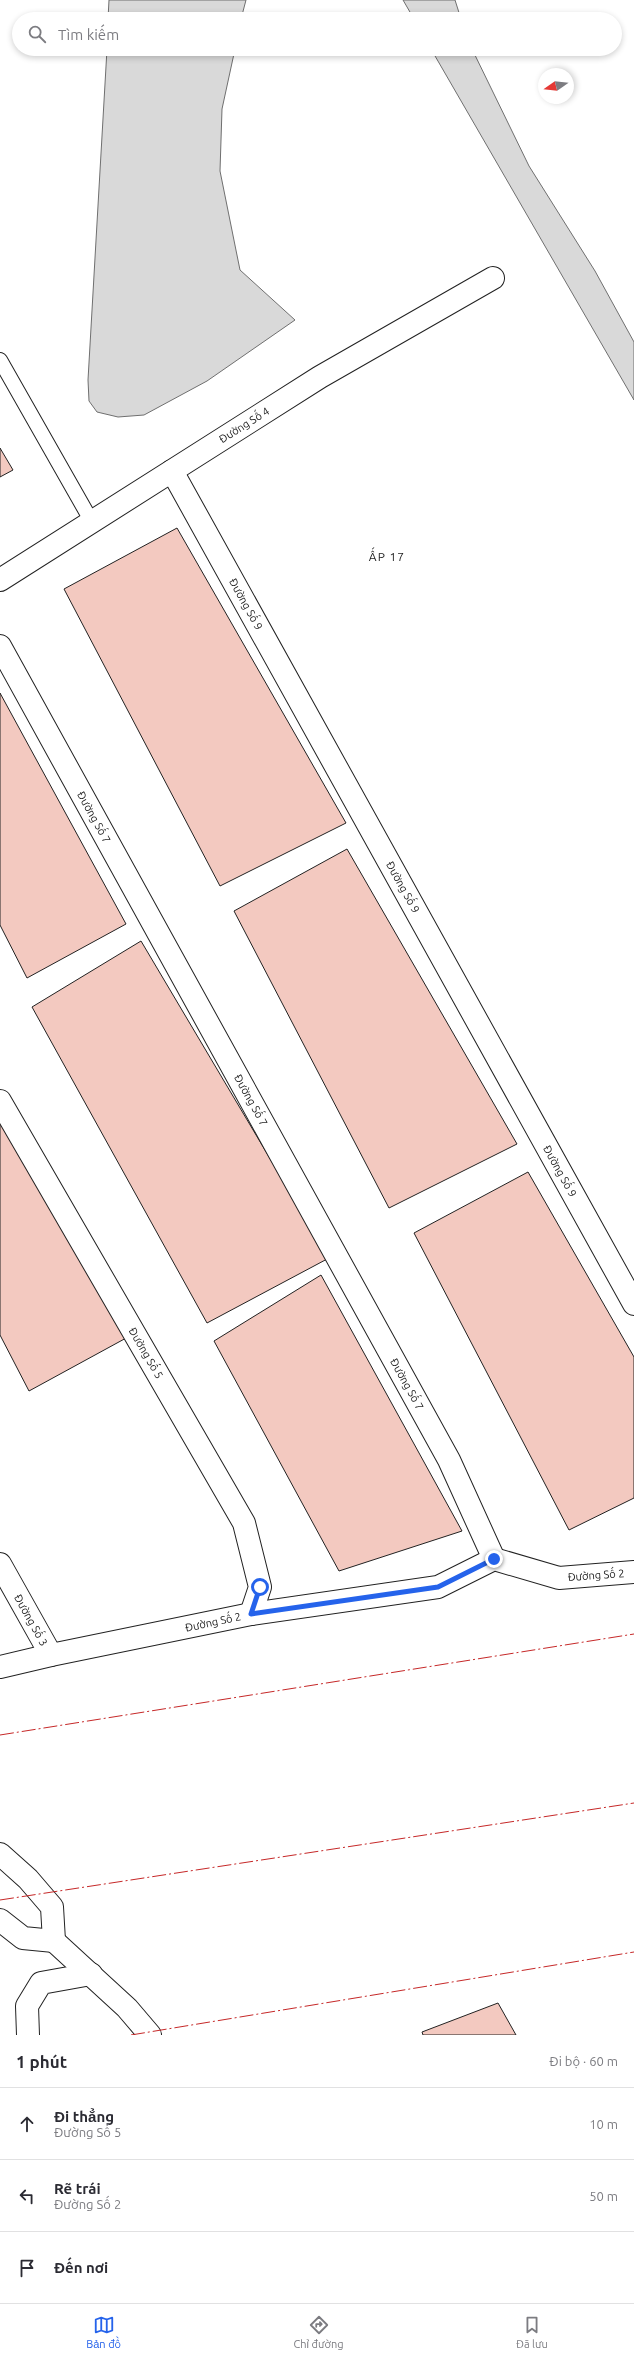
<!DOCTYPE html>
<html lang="vi">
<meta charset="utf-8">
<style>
body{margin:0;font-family:Ubuntu,sans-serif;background:#f7f7f7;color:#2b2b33}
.compass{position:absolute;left:538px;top:68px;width:36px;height:36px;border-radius:50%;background:#fff;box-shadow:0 2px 6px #0003;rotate:256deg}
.stop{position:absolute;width:12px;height:12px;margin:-9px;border:3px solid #2563eb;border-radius:50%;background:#fff}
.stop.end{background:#2563eb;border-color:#fff;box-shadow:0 1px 4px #0008}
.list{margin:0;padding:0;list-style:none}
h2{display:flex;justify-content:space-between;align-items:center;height:52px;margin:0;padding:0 16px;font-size:17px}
h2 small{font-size:13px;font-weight:400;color:#7c7c81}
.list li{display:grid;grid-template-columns:26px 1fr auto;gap:12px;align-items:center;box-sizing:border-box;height:72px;padding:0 16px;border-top:1px solid #e1e1e2}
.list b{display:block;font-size:15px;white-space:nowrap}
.list p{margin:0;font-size:13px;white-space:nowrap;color:#7c7c81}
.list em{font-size:13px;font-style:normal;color:#7c7c81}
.icon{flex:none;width:22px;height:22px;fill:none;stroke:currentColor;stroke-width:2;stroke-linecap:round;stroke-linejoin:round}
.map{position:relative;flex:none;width:634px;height:2035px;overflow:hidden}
.search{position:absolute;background:#fff;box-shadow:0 2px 6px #0003;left:12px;right:12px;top:12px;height:44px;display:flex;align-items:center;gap:10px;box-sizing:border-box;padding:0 14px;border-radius:22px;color:#7c7c81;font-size:15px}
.sheet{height:268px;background:#fff}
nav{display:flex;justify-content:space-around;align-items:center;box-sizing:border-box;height:56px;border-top:1px solid #e1e1e2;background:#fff;font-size:11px;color:#7c7c81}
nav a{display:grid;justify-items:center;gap:2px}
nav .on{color:#2563eb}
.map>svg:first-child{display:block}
.water{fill:#d9d9d9;stroke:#6f6f6f}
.building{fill:#f3c9c0;stroke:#222}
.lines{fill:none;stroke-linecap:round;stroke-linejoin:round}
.lane-casing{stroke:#222;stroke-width:16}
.street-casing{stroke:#222;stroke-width:24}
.lane{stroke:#fff;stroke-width:14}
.street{stroke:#fff;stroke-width:22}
.power{stroke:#c62828;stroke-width:1;stroke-dasharray:14 3 2 3;stroke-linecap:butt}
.route{stroke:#2563eb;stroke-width:5}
.labels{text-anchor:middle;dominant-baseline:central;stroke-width:3;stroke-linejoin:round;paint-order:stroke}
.street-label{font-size:11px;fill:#222;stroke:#fff}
.neighbourhood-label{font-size:12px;letter-spacing:1px;fill:#222;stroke:#fff}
</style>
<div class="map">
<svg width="634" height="2035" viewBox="0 0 634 2035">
<rect width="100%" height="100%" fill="#fff"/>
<g class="water">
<path d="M109,0H246L241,19H108Z"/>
<path d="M403,0H455L461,19H414Z"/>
<path d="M107,49H235L222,109L220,171L240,270L295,320L207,381L144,415L118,417L97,412L89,401L88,380Z"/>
<path d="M431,49H472L529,166L595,271L634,342V400Z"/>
</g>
<g class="building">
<path d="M0,448L13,470L0,477Z"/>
<path d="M177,528L346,823L220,886L64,589Z"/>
<path d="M0,693L126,924L27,978L0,925Z"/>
<path d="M347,849L517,1144L389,1208L234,911Z"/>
<path d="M141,941L329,1258L207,1323L32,1007Z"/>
<path d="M0,1104L128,1337L29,1391L0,1335Z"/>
<path d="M528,1172L634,1357V1498L569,1530L414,1233Z"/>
<path d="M321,1275L462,1531L339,1571L214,1341Z"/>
<path d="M498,2003L516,2035H423L422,2032Z"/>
</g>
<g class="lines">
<g class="lane-casing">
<path id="lane" d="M0,360L92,522"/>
</g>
<g class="street-casing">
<g id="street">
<path d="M172,471L634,1304"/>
<path d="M0,580L320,377L493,278"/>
<path d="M0,646L449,1460L494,1559"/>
<path d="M0,1101L244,1523L260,1587L251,1614"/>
<path d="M0,1564L51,1655"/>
<path d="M0,1667L51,1655L251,1614L438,1587L494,1559L559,1578L634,1572"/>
<path d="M0,1854L28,1879L52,1907L54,1941"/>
<path d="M0,1920L23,1938L54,1941"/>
<path d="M54,1941L127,2008L150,2035"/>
<path d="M28,2035L27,2006L41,1983L91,1974"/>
</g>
</g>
<use href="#lane" class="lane"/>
<use href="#street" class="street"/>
<g class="power">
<path d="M0,1735L634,1634"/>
<path d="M0,1900L634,1803"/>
<path d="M131,2035L634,1952"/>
</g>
</g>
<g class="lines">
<path class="route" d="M260,1587L251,1614L438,1587L494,1559"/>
</g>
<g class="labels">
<g class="street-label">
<text transform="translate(244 425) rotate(-32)">Đường Số 4</text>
<text transform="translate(246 604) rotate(61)">Đường Số 9</text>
<text transform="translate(94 817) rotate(61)">Đường Số 7</text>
<text transform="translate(403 887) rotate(61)">Đường Số 9</text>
<text transform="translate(251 1100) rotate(61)">Đường Số 7</text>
<text transform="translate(560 1171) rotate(61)">Đường Số 9</text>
<text transform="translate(146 1353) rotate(60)">Đường Số 5</text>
<text transform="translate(407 1384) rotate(61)">Đường Số 7</text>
<text transform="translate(596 1575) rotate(-4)">Đường Số 2</text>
<text transform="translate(31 1620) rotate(61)">Đường Số 3</text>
<text transform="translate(213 1622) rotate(-12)">Đường Số 2</text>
</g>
<g class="neighbourhood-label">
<text x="387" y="556">ẤP 17</text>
</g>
</g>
</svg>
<svg class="compass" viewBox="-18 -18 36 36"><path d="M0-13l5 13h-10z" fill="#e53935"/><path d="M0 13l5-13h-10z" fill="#7c7c81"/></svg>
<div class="stop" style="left:260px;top:1587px"></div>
<div class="stop end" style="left:494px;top:1559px"></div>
<div class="search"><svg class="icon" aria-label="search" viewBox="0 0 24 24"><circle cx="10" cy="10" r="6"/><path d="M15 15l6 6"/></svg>Tìm kiếm</div>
</div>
<section class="sheet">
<h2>1 phút<small>Đi bộ · 60 m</small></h2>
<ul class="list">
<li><svg class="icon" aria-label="ahead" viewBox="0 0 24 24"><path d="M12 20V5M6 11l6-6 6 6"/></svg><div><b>Đi thẳng</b><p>Đường Số 5</p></div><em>10 m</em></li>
<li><svg class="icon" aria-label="left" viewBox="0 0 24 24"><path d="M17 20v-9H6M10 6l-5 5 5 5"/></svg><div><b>Rẽ trái</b><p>Đường Số 2</p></div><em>50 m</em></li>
<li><svg class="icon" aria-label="arrive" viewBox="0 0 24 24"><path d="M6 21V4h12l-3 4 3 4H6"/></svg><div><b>Đến nơi</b></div></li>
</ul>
</section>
<nav>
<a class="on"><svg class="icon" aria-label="map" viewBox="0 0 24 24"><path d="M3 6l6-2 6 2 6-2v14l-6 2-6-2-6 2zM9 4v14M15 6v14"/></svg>Bản đồ</a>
<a><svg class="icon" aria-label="directions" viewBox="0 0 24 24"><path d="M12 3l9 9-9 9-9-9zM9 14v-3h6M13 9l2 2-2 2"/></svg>Chỉ đường</a>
<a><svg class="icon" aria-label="saved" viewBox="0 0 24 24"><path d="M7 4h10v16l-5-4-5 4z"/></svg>Đã lưu</a>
</nav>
